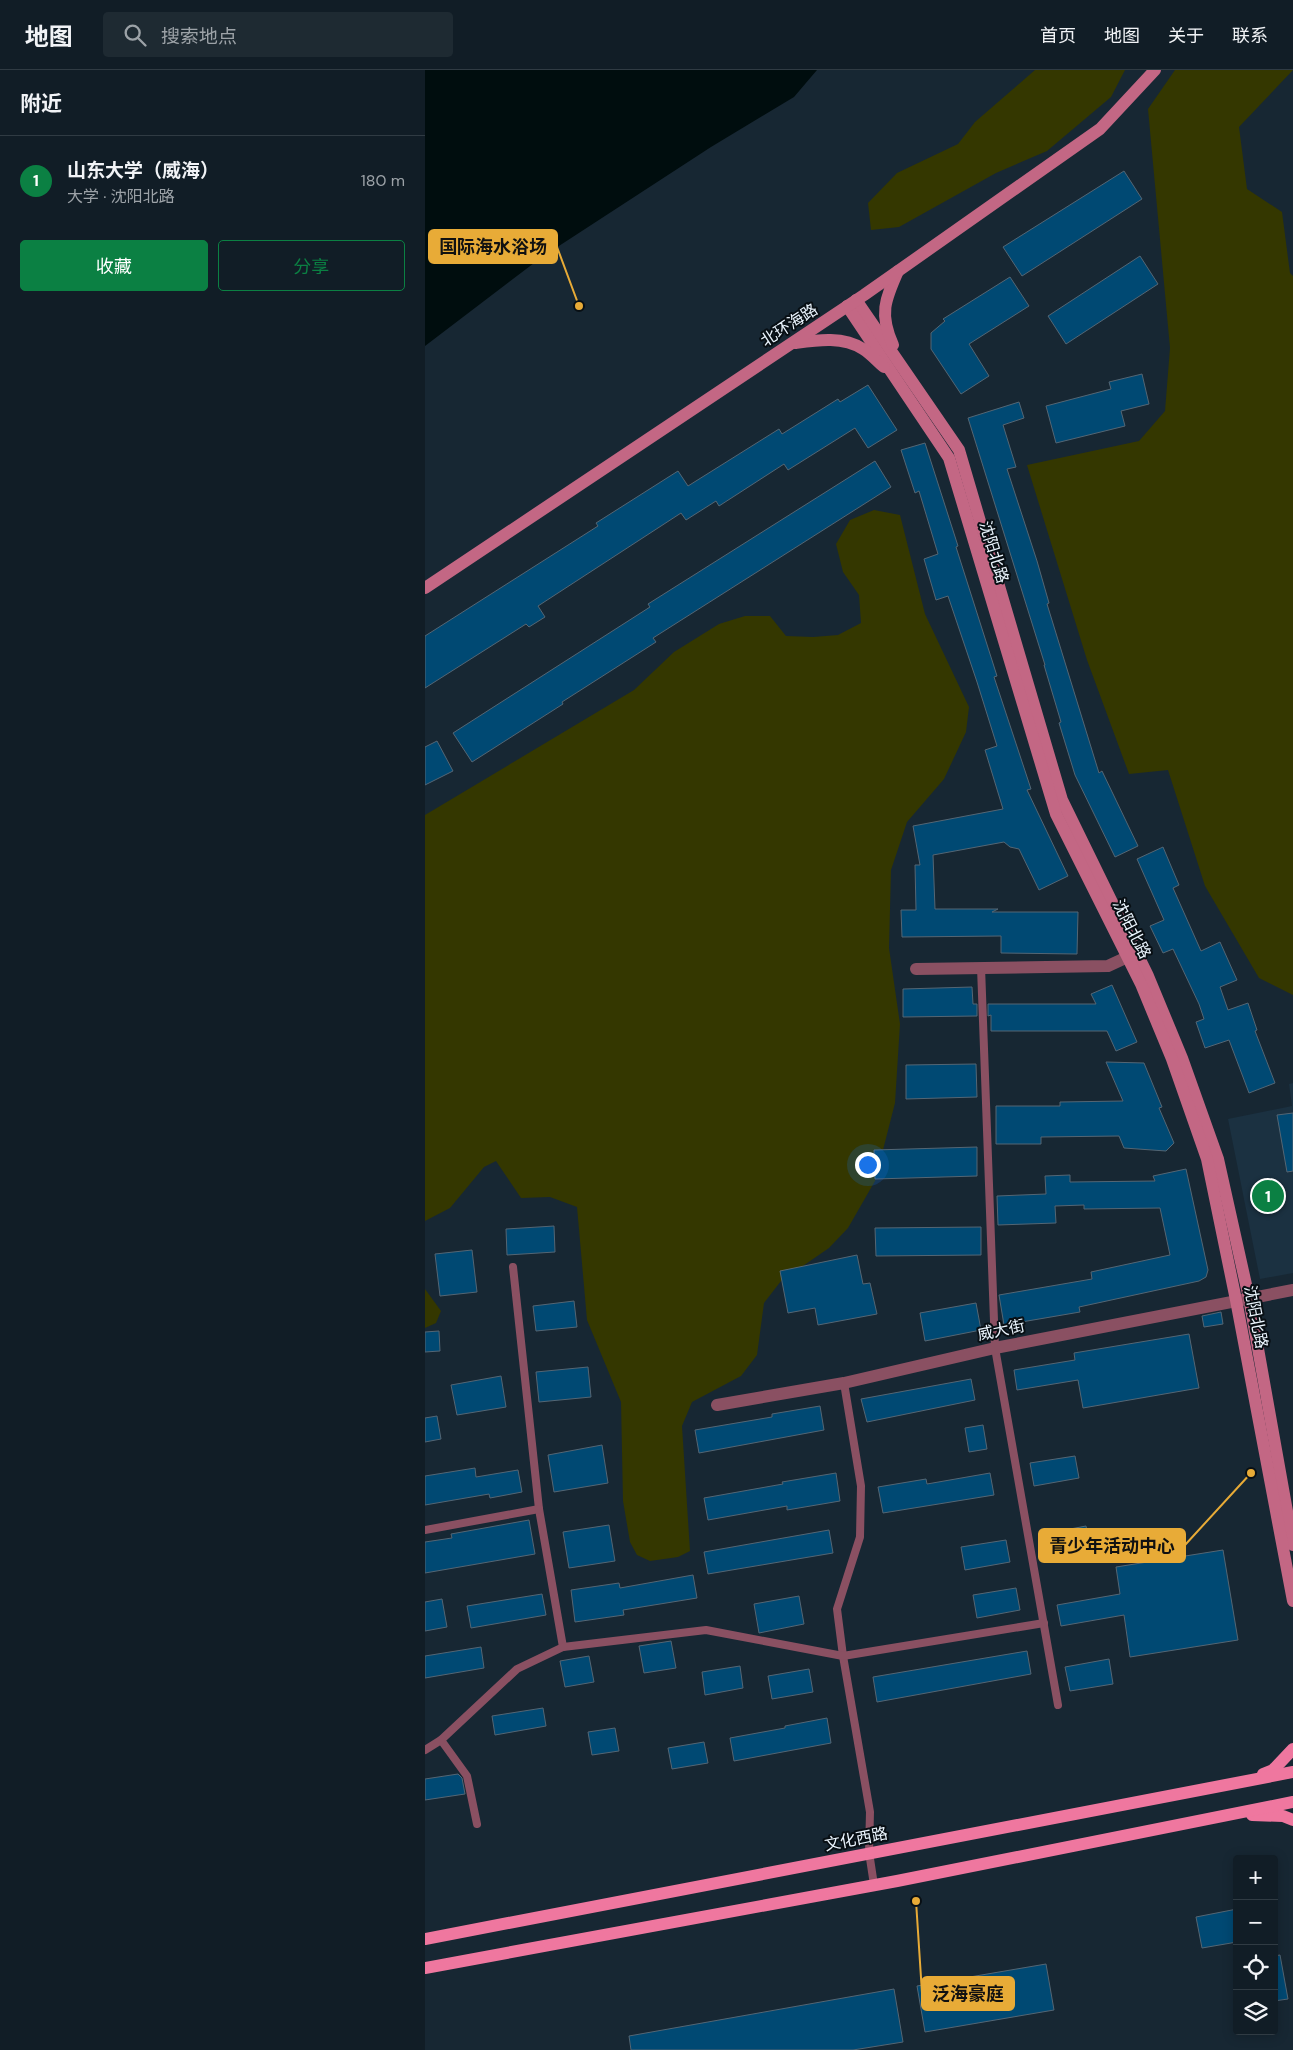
<!DOCTYPE html>
<html lang="zh">
<meta charset="utf-8">
<style>
body{margin:0;font-family:"DM Sans","Noto Sans SC",sans-serif;background:#1e2a32;color:#f1f3f6}
.controls{position:absolute;right:15px;bottom:15px;display:grid;overflow:hidden;border-radius:5px;box-shadow:0 2px 12px #0003}
.controls button{width:45px;height:45px;display:grid;place-items:center;padding:0;border:0;border-bottom:1px solid #303b43;background:#111d26;color:#f1f3f6;font:25px sans-serif}
.you{position:absolute;left:442px;top:1094px;width:18px;height:18px;margin:-12px;border:4px solid #fff;border-radius:50%;background:#1a73e8;box-shadow:0 0 0 8px #1a73e833}
.badge{display:grid;place-items:center;width:32px;height:32px;border-radius:50%;background:#0b8043;color:#fff;font-size:16px;font-weight:700}
.pin{position:absolute;translate:-50% -50%;border:2px solid #fff;box-shadow:0 1px 5px #0006}
.list{margin:0;padding:0;list-style:none}
h2{display:flex;justify-content:space-between;align-items:center;height:65px;margin:0;padding:0 20px;font-size:21px}
h2 small{font-size:16px;font-weight:400;color:#9ca2a7}
.list li{display:grid;grid-template-columns:32px 1fr auto;gap:15px;align-items:center;box-sizing:border-box;height:90px;padding:0 20px;border-top:1px solid #303b43}
.list b{display:block;font-size:19px;white-space:nowrap}
.list p{margin:0;font-size:16px;white-space:nowrap;color:#9ca2a7}
.list em{font-size:16px;font-style:normal;color:#9ca2a7}
.actions{display:flex;gap:10px;padding:15px 20px}
.actions a{flex:1;padding:11px 0;border:1px solid #0b8043;border-radius:5px;text-align:center;font-size:18px;color:#0b8043}
.actions .main{background:#0b8043;color:#fff}
.icon{flex:none;width:28px;height:28px;fill:none;stroke:currentColor;stroke-width:2;stroke-linecap:round;stroke-linejoin:round}
.map{position:relative;flex:none;width:868px;height:1980px;overflow:hidden}
header{display:flex;align-items:center;gap:30px;box-sizing:border-box;height:70px;padding:0 25px;background:#111d26;border-bottom:1px solid #303b43}
header strong{font-size:24px}
nav{display:flex;gap:28px;margin-inline-start:auto;font-size:18px}
.search{width:350px;height:45px;background:#1e2a32;display:flex;align-items:center;gap:12px;box-sizing:border-box;padding:0 18px;border-radius:5px;color:#9ca2a7;font-size:19px}
main{display:flex}
aside{flex:1;background:#111d26}
.map>svg:first-child{display:block}
.built{fill:#1b3141}
.green{fill:#343700}
.water{fill:#000d0e}
.building{fill:#004973;stroke:#546674}
.lines{fill:none;stroke-linecap:round;stroke-linejoin:round}
.lane{stroke:#8a5062;stroke-width:8}
.street{stroke:#8a5062;stroke-width:12}
.secondary{stroke:#c36784;stroke-width:12}
.primary{stroke:#ef779f;stroke-width:12}
.labels{text-anchor:middle;dominant-baseline:central;stroke-width:4;stroke-linejoin:round;paint-order:stroke}
.street-label{font-size:16px;fill:#ebf5fe;stroke:#080f14}
.leader{fill:none;stroke:#e8ab37;stroke-width:2}
.callout-dot{fill:#e8ab37;stroke:#080f14;stroke-width:2}
.callout{fill:#e8ab37;stroke:#e8ab37;stroke-width:2}
.callout-label{font-size:18px;text-anchor:middle;font-weight:bold;fill:#111}
</style>
<header>
<strong>地图</strong>
<div class="search"><svg class="icon" aria-label="search" viewBox="0 0 24 24"><circle cx="10" cy="10" r="6"/><path d="M15 15l6 6"/></svg>搜索地点</div>
<nav><a>首页</a><a>地图</a><a>关于</a><a>联系</a></nav>
</header>
<main>
<aside>
<h2>附近<small></small></h2>
<ul class="list">
<li><span class="badge">1</span><div><b>山东大学（威海）</b><p>大学 · 沈阳北路</p></div><em>180 m</em></li>
</ul>
<div class="actions"><a class="main">收藏</a><a>分享</a></div>
</aside>
<div class="map">
<svg width="868" height="1980" viewBox="0 0 868 1980">
<rect width="100%" height="100%" fill="#172733"/>
<path class="built" d="M868,1013V1203L835,1209L803,1049L867,1036L864,1014Z"/>
<g class="green">
<path d="M610,0H700L686,27L622,81L571,103L474,157L446,160L443,133L472,103L533,74L550,52Z"/>
<path d="M750,0H868L814,57L822,119L857,142L865,203L868,206V925L834,908L780,816L743,700L704,704L662,590L602,395L714,371L740,341L745,278L723,39Z"/>
<path d="M449,440L475,445L500,544L544,637L541,662L519,709L482,752L466,800L464,878L475,954L470,1033L450,1111L423,1158L404,1178L356,1211L339,1233L332,1285L316,1306L267,1332L257,1356L265,1481L253,1487L225,1491L212,1485L205,1472L198,1431L196,1332L162,1250L152,1137L125,1127L96,1128L71,1091L59,1097L25,1138L0,1151V745L209,620L249,582L294,554L320,546H345L361,566L388,567L413,565L436,553L434,525L418,502L411,474L425,450Z"/>
<path d="M0,1219L16,1241L11,1253L0,1258Z"/>
</g>
<path class="water" d="M0,0H392L369,27L286,77L117,187L0,276Z"/>
<g class="building">
<path d="M699,101L717,129L597,206L578,177Z"/>
<path d="M715,186L733,214L641,274L623,246Z"/>
<path d="M585,207L604,236L544,274L564,306L536,324L506,279V263L520,251L518,249Z"/>
<path d="M717,304L724,334L696,341L700,356L631,373L621,336L686,319L684,312Z"/>
<path d="M443,315L472,360L443,378L430,358L363,400L359,394L294,436L291,431L261,450L256,443L113,536L120,547L104,557L101,554L0,618V566L173,456L171,453L253,401L263,416L354,359L357,364L413,329L415,332Z"/>
<path d="M594,332L599,348L578,355L591,397L582,399L612,491L624,533L622,534L674,703L677,701L713,776L690,787L650,705L634,653L636,652L619,595H620L543,348Z"/>
<path d="M500,373L533,476L531,477L572,606L569,607L606,719L602,720L643,806L614,820L594,779L585,777L579,772L508,785L510,839H573L567,842H653L652,884L576,883V866L477,867L476,840H491L490,795H495L488,756L578,739L560,680L572,676L552,612L523,526L511,530L499,489L513,484L494,421L490,423L476,380Z"/>
<path d="M450,391L466,417L228,568L231,572L137,632L138,634L47,692L28,663L225,537L223,534Z"/>
<path d="M12,671L28,701L0,715V677Z"/>
<path d="M738,777L754,815L748,818L776,881L795,872L812,910L795,917L803,940L823,933L832,960L830,961L850,1013L824,1023L804,970L780,978L771,952L779,949L774,934L748,879L738,883L725,856L739,850L712,789Z"/>
<path d="M687,915L712,972L691,981L682,961H566V945L563,946V934H671L666,924Z"/>
<path d="M547,917L548,934H552V946L478,947V919Z"/>
<path d="M681,992L719,993L737,1037L734,1038L749,1073L741,1081L699,1078L694,1066L616,1067V1074H571V1036H635V1032L698,1031Z"/>
<path d="M551,994L552,1027L481,1029V995Z"/>
<path d="M868,1043V1101L862,1102L852,1045Z"/>
<path d="M552,1077V1106L450,1109L449,1080Z"/>
<path d="M761,1099L783,1200L781,1207L774,1211L654,1237L655,1242L579,1255L574,1225L667,1209L666,1202L745,1185L735,1138L659,1139V1135L630,1136L631,1153L573,1155L572,1126L621,1124L620,1106L645,1105V1112L730,1111L728,1106Z"/>
<path d="M129,1156L130,1182L82,1185L81,1159Z"/>
<path d="M556,1157V1185L451,1186L450,1158Z"/>
<path d="M47,1180L52,1222L15,1226L10,1184Z"/>
<path d="M432,1185L438,1214L445,1213L452,1244L393,1255L390,1238L363,1243L355,1201Z"/>
<path d="M149,1231L152,1257L111,1261L108,1236Z"/>
<path d="M551,1233L556,1260L500,1271L495,1243Z"/>
<path d="M796,1242L798,1254L779,1257L777,1246Z"/>
<path d="M14,1261L15,1281L0,1282V1262Z"/>
<path d="M764,1264L774,1318L658,1338L653,1310L592,1320L589,1300L650,1290L649,1283Z"/>
<path d="M163,1297L166,1327L114,1332L111,1302Z"/>
<path d="M76,1306L81,1337L32,1345L26,1315Z"/>
<path d="M546,1309L550,1330L442,1352L436,1329Z"/>
<path d="M395,1336L399,1360L274,1383L270,1360L347,1347V1344Z"/>
<path d="M12,1346L16,1369L0,1372V1348Z"/>
<path d="M558,1355L562,1379L544,1382L540,1358Z"/>
<path d="M177,1375L183,1413L129,1422L123,1385Z"/>
<path d="M650,1386L654,1408L609,1416L605,1393Z"/>
<path d="M50,1398L51,1407L93,1400L97,1422L65,1428L64,1424L0,1435V1406Z"/>
<path d="M411,1403L415,1431L362,1440V1436L283,1450L279,1428L358,1414L357,1412Z"/>
<path d="M565,1403L569,1425L458,1443L453,1417L501,1409L502,1414Z"/>
<path d="M104,1450L110,1484L0,1503V1472L27,1468L26,1464Z"/>
<path d="M184,1455L190,1491L144,1498L138,1462Z"/>
<path d="M661,1456L665,1478L623,1485L619,1464Z"/>
<path d="M404,1460L408,1483L283,1504L279,1482Z"/>
<path d="M581,1470L585,1492L540,1500L536,1477Z"/>
<path d="M798,1480L813,1570L705,1587L699,1545L636,1556L632,1535L695,1524L691,1497Z"/>
<path d="M268,1505L272,1528L198,1540L199,1545L150,1552L146,1520L194,1513L195,1518Z"/>
<path d="M591,1518L595,1540L552,1548L548,1525Z"/>
<path d="M117,1524L121,1545L46,1558L42,1536Z"/>
<path d="M374,1526L379,1554L334,1563L329,1534Z"/>
<path d="M17,1529L22,1557L0,1561V1532Z"/>
<path d="M246,1571L251,1598L219,1603L214,1576Z"/>
<path d="M56,1577L59,1598L0,1608V1586Z"/>
<path d="M602,1581L606,1604L452,1632L448,1607Z"/>
<path d="M164,1586L169,1612L140,1617L135,1591Z"/>
<path d="M684,1589L688,1614L645,1621L640,1597Z"/>
<path d="M315,1596L318,1618L280,1625L277,1602Z"/>
<path d="M384,1599L388,1622L347,1629L343,1606Z"/>
<path d="M118,1638L121,1656L70,1665L67,1646Z"/>
<path d="M402,1648L406,1673L309,1691L305,1668L360,1658V1656Z"/>
<path d="M190,1658L194,1681L167,1685L163,1662Z"/>
<path d="M279,1672L283,1693L247,1699L243,1678Z"/>
<path d="M33,1704L37,1708L40,1724L0,1730V1709Z"/>
<path d="M812,1839V1872L777,1878L771,1847Z"/>
<path d="M855,1885L863,1929L849,1931V1886Z"/>
<path d="M621,1894L629,1940L500,1962L492,1916Z"/>
<path d="M469,1919L478,1972L428,1980H206L204,1966Z"/>
</g>
<g class="lines">
<g class="lane">
<path d="M556,897L570,1278L633,1635"/>
<path d="M88,1197L114,1439L138,1577"/>
<path d="M419,1313L436,1416L435,1467L412,1539L418,1586L445,1742L444,1782L449,1815"/>
<path d="M0,1460L114,1439"/>
<path d="M16,1670L42,1706L52,1754"/>
<path d="M0,1680L16,1670L92,1599L138,1577L281,1560L418,1586L619,1553"/>
</g>
<g class="street">
<path d="M491,899L683,896L711,883"/>
<path d="M292,1335L419,1313L570,1278L868,1220"/>
</g>
<g class="secondary">
<path d="M431,230L534,380L637,730L723,906L757,988L793,1089L824,1228L868,1475"/>
<path d="M422,236L524,388L631,744L716,914L747,989L782,1089L811,1230L868,1531"/>
<path d="M370,273C392,270 418,266 438,279C446,284 452,291 459,297"/>
<path d="M468,275C454,244 460,230 473,201"/>
<path d="M0,518L439,225L675,59L730,0"/>
</g>
<g class="primary">
<path d="M838,1704L848,1700L868,1679"/>
<path d="M827,1745L858,1746L868,1750"/>
<path d="M0,1869L868,1702"/>
<path d="M0,1898L472,1811L868,1732"/>
</g>
</g>
<g class="labels">
<g class="street-label">
<text transform="translate(364 255) rotate(-33)">北环海路</text>
<text transform="translate(569 482) rotate(73)">沈阳北路</text>
<text transform="translate(707 859) rotate(63)">沈阳北路</text>
<text transform="translate(831 1247) rotate(79)">沈阳北路</text>
<text transform="translate(576 1260) rotate(-12)">威大街</text>
<text transform="translate(431 1769) rotate(-11)">文化西路</text>
</g>
</g>
<path class="leader" d="M154 236L132 177M826 1403L760 1475M491 1831L497 1923"/>
<g class="callout-dot">
<circle cx="154" cy="236" r="5"/>
<circle cx="826" cy="1403" r="5"/>
<circle cx="491" cy="1831" r="5"/>
</g>
<g class="callout">
<rect x="4" y="160" width="128" height="33" rx="5"/>
<rect x="614" y="1459" width="146" height="33" rx="5"/>
<rect x="497" y="1907" width="92" height="33" rx="5"/>
</g>
<g class="callout-label">
<text x="68" y="183">国际海水浴场</text>
<text x="687" y="1482">青少年活动中心</text>
<text x="543" y="1930">泛海豪庭</text>
</g>
</svg>
<div class="controls">
<button>+</button>
<button>−</button>
<button><svg class="icon" aria-label="locate" viewBox="0 0 24 24"><circle cx="12" cy="12" r="6"/><path d="M12 2v4M12 18v4M2 12h4M18 12h4"/></svg></button>
<button><svg class="icon" aria-label="layers" viewBox="0 0 24 24"><path d="M12 4l9 5-9 5-9-5zM3 14l9 5 9-5"/></svg></button>
</div>
<div class="you"></div>
<div class="pin badge" style="left:843px;top:1126px">1</div>
</div>
</main>
